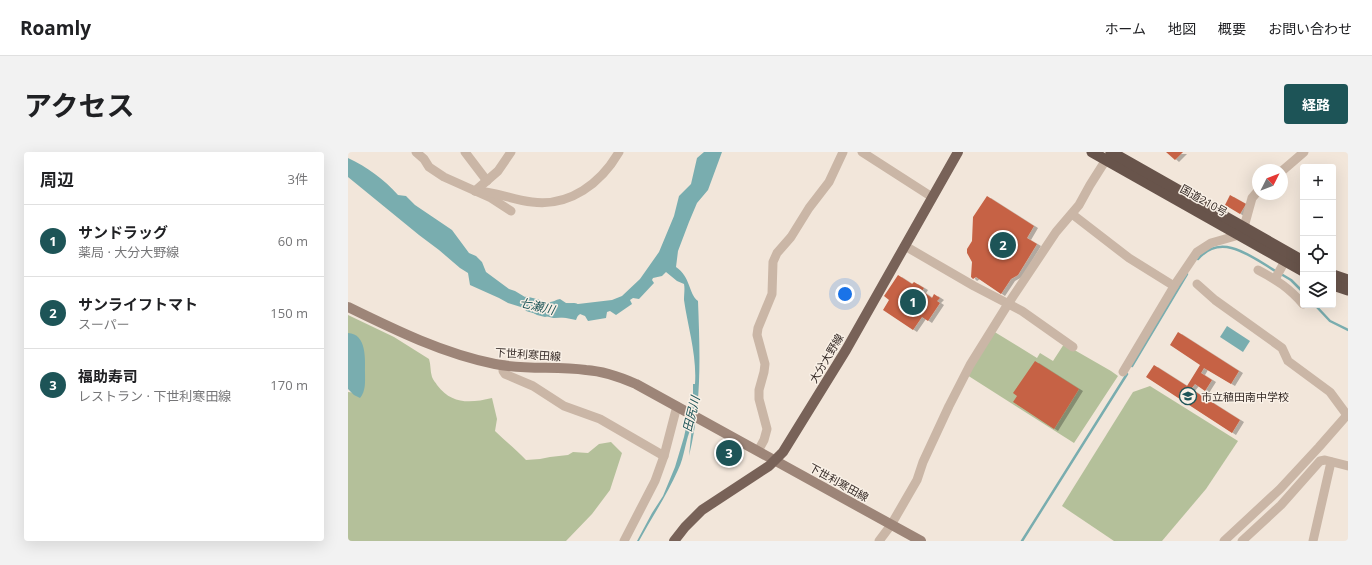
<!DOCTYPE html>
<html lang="ja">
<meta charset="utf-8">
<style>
body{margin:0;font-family:"Open Sans","Noto Sans JP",sans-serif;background:#f2f2f2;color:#202124}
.controls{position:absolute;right:12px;top:12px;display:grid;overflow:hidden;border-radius:4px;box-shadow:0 4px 16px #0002}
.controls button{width:36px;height:36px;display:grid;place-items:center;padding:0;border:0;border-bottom:1px solid #e0e0e0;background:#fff;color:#202124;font:20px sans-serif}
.compass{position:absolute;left:904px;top:12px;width:36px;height:36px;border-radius:50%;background:#fff;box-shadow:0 4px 16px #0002;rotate:48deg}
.you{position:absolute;left:497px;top:142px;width:14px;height:14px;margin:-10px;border:3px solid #fff;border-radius:50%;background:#1a73e8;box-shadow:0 0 0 6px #1a73e833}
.badge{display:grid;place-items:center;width:26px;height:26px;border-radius:50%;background:#1d5457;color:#fff;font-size:13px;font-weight:700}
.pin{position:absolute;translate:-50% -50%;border:2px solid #fff;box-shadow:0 1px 4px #0006}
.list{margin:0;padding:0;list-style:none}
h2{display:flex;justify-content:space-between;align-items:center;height:52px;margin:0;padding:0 16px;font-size:17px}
h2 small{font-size:13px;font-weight:400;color:#757577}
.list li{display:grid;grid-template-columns:26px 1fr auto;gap:12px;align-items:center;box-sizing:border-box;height:72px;padding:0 16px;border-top:1px solid #e0e0e0}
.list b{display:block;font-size:15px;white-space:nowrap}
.list p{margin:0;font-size:13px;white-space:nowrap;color:#757577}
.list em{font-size:13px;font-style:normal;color:#757577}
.icon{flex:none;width:22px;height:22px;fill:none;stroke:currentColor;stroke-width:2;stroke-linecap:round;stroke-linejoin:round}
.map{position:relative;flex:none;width:1000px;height:389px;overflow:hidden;border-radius:4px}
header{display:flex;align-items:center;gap:24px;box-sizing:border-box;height:56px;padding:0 20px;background:#fff;border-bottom:1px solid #e0e0e0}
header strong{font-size:19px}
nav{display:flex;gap:22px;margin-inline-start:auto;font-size:14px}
.intro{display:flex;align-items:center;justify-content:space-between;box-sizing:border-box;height:96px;padding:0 24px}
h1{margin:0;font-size:28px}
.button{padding:10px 18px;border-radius:4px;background:#1d5457;color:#fff;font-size:14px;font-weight:700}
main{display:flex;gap:24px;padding:0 24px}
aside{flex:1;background:#fff;border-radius:4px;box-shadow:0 4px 16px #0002}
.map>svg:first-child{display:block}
.green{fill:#b4c09a}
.water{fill:#79adaf}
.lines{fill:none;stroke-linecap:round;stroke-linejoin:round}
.stream{stroke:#79adaf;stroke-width:2.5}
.river{stroke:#79adaf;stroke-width:14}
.building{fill:#c66244;filter:url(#shadow)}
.minor{stroke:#cab6a6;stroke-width:9}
.secondary{stroke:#9d8578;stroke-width:10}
.primary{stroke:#786258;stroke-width:10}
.trunk{stroke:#68544b;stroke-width:11}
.labels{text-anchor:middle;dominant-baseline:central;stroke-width:3;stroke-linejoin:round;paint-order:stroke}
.street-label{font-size:11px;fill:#362b27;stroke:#f9f0e6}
.poi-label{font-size:11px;fill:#362b27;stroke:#f9f0e6;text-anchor:start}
.water-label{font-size:12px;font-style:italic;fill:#1d5457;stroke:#f9f0e6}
</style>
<header>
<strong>Roamly</strong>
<nav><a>ホーム</a><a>地図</a><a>概要</a><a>お問い合わせ</a></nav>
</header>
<div class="intro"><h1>アクセス</h1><a class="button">経路</a></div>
<main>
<aside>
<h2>周辺<small>3件</small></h2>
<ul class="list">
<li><span class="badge">1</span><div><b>サンドラッグ</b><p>薬局 · 大分大野線</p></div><em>60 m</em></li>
<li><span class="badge">2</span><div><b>サンライフトマト</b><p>スーパー</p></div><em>150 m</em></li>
<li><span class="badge">3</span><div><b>福助寿司</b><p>レストラン · 下世利寒田線</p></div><em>170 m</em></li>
</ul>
</aside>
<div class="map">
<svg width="1000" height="389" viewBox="0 0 1000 389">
<defs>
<filter id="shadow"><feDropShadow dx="4" dy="2" stdDeviation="0" flood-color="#0004"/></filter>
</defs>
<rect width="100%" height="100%" fill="#f2e6da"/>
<g class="green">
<path d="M0,163L46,185L81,207C83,213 82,219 84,225C85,228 88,231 89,233C104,253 123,251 144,246L149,267L147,279C157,289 168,297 178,308L192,307L202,305L220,303L225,300L240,301L251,292L263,290L274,301L262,338L244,362L218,389H0V240L9,241L0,186Z"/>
<path d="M645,179L689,206L692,201L705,209L716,192L763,219L770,224L726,291L619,223Z"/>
<path d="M802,234L890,289L858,337L814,389H766L714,354L785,240Z"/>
</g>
<g class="water">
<path d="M356,0H374L360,38L349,51L341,70L330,99L328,115C343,125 340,141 350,149C352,202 354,252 341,304L344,274C337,288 337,304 330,318C319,343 304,365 291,389H289L304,361L315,344L327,315L336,285L345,243V232H347C349,203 340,176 336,148C336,142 337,137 336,132L329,129L318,120L314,124L305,126L304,128L306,131L291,147L285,146L282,148L284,152L268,163L262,159L259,160L258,166L240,169L237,164L232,162L230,163L228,168L213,165L204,157L200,158V164L197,165L189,163L176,156L160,151L151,146L122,133L120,121L112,116L91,98L71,83L0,25V6C19,15 36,27 50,43L58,44L67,53L104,78L121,101L128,104L134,110L138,120L161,137L167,139L177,145C181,144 193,149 199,150C204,151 207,148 212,147L218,151L230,152L264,148L274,144L292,127L311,100L326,64L331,44L343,32L349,6Z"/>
<path d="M879,174L902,189L895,200L872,185Z"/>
<path d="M0,181C19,182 17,207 17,221C17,229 18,239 12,246L6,243L0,237Z"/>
</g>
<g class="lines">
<g class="stream">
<path d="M850,107C874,79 905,106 929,120"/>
<path d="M933,122L943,128L955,140"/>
<path d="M967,153L982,169L1000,178"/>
<path d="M784,214L839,122"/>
<path d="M674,389L779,222"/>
</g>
<path class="river" d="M182,153L206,159L226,158"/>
</g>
<g class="building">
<path d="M818,0H835L827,8Z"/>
<path d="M882,43L898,52L892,62L877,53Z"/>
<path d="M639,44L686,74L679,86L689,92L670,123L663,127L653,142L628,125L625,127L623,125L624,110L619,101V97L624,89L625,65Z"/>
<path d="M550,123L564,132L566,130L576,136L574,139L584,146L586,142L592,146L589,149L592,151L580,169L574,165L565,178L535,158L541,148L536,144Z"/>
<path d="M830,180L891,219L883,232L856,216L853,221L864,228L857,239L847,232L843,237L892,268L884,281L798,225L806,213L839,234L852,213L822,193Z"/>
<path d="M687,209L731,237L706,277L665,250L669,244L665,241Z"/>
<path d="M376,291L392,299L386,311L370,303Z"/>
</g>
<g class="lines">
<g class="minor">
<path d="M68,0L76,7L81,15L96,25L143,46L163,59"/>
<path d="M117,0L139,29"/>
<path d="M514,0L584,45"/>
<path d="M934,19L956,0"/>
<path d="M127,39C147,39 164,48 184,50C222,55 253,31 271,0"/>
<path d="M127,39L150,19L163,0"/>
<path d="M724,62L781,106L826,134"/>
<path d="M896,75L904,46L910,39"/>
<path d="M557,94L626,134L674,159L725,195"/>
<path d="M910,118C929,128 941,136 955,152"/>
<path d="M927,127L937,109"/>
<path d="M849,132L867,148L934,196L940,209L982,240L999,263"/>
<path d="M156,213L155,219L157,222L185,234L216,254L252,267L316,304"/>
<path d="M775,220L828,131L849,100L863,91L891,83"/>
<path d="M410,299L416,288L419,277L411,247V238L416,220L417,212L409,183L410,176L424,142L425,110L429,101L443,85L461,56L481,30L495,0"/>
<path d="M276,389L307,329L316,304L329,254"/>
<path d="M531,389L543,373L569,328L575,310L601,254L622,213L660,152L708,80L731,53L742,33L761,3"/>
<path d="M876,389L932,337L971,295L1000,262"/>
<path d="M894,389L933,353L972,309L977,308L1000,314"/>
<path d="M965,389L983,310"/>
</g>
<path class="secondary" d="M0,155C47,178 96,202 147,212C177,218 208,214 238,218C255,219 272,225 288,232L573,389"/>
<path class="primary" d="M326,389L337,375L354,358L421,314L435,300L498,198L610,0"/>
<g class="trunk">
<path d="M744,0L955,119"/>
<path d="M763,0L955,109"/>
<path d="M985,123L1000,128"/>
<path d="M985,133L1000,138"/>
</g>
</g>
<defs>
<g id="school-ring" transform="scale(0.9)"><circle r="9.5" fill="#f9f0e6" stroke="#1d5457" stroke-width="1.5"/><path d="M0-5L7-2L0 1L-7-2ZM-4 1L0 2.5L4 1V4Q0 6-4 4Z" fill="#1d5457"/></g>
</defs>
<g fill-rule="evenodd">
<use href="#school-ring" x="840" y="244"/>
</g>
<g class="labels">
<g class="street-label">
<text transform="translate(856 48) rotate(29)">国道210号</text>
<text transform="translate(180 202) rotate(4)">下世利寒田線</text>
<text transform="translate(478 206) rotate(-59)">大分大野線</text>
<text transform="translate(491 330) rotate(29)">下世利寒田線</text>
</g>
<g class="poi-label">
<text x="853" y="244">市立稙田南中学校</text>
</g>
<g class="water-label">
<text transform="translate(189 154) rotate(13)">七瀬川</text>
<text transform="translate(343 262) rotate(-76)">田尻川</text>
</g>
</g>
</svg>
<div class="controls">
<button>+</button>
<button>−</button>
<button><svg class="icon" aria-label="locate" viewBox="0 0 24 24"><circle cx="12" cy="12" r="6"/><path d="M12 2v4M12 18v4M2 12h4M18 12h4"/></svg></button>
<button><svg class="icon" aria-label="layers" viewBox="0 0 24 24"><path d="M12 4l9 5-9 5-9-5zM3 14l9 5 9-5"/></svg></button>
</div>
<svg class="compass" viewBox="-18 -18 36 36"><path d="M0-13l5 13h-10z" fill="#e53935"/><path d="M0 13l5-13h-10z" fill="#757577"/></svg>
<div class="you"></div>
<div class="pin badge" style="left:565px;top:150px">1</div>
<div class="pin badge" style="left:655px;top:93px">2</div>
<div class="pin badge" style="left:381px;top:301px">3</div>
</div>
</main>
